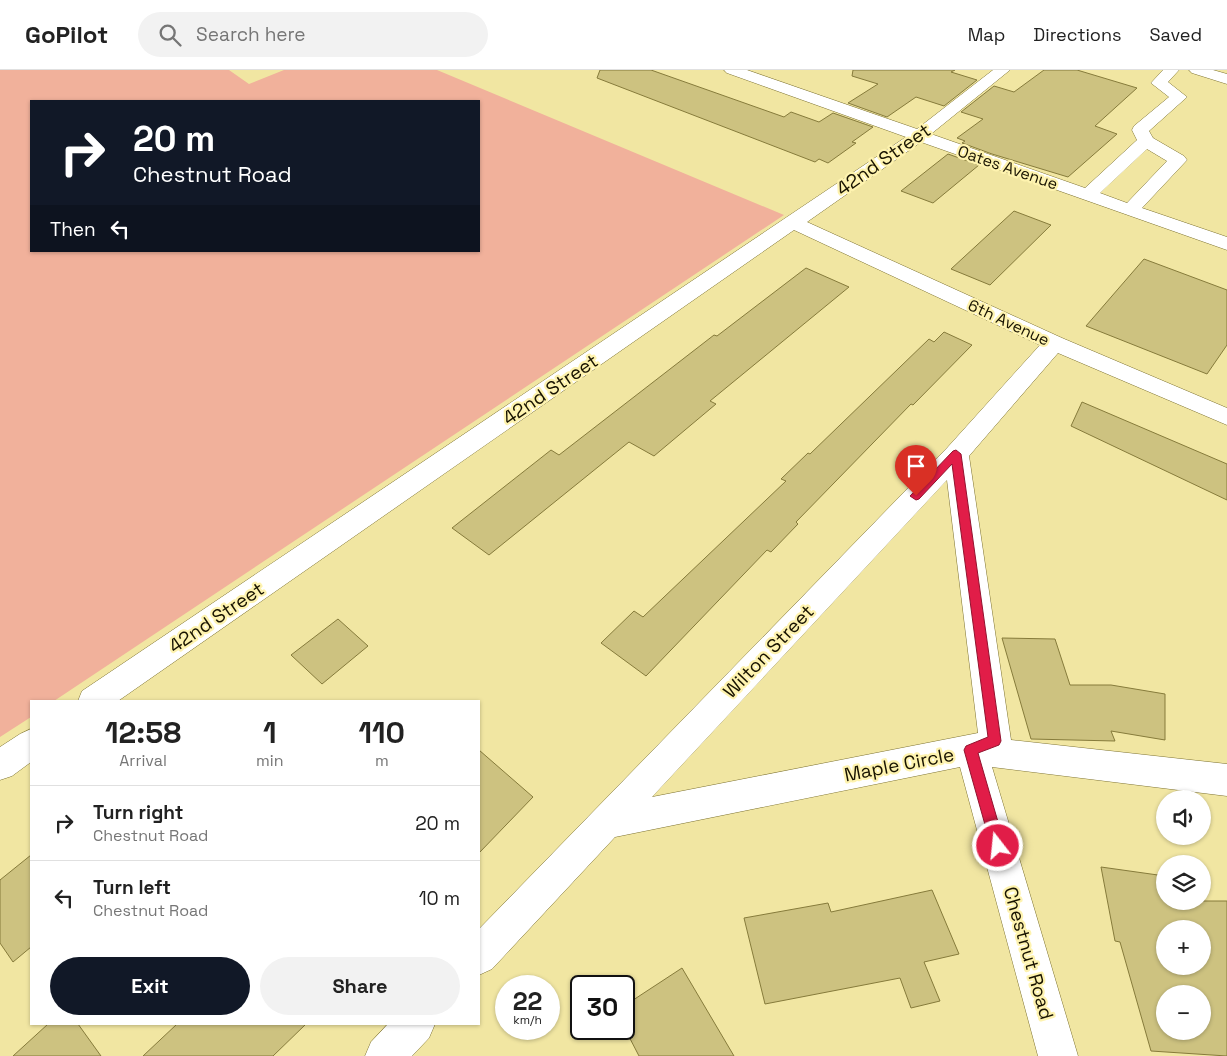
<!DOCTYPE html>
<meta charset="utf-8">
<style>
body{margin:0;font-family:"Space Grotesk",sans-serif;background:#f2f2f2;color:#222;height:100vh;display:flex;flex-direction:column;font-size:19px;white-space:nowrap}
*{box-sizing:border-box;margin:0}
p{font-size:16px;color:#767676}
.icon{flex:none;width:28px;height:28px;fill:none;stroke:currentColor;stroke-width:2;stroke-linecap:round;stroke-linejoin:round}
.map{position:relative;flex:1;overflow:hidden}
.side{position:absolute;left:30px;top:630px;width:450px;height:325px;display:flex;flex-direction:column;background:#fff;border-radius:0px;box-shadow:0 1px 4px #0004}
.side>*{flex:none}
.hud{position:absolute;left:30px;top:30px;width:450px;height:152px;border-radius:0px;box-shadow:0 1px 4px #0004;background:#111827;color:#fff;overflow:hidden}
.tools{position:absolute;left:1156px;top:720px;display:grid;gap:10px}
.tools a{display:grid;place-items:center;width:55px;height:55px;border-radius:50%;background:#fff;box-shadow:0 1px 4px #0004;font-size:25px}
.speed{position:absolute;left:495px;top:905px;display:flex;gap:10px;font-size:25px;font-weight:700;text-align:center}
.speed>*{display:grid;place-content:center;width:65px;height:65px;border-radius:50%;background:#fff;box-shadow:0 1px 4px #0004;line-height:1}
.speed small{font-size:12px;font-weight:400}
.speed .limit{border:2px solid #111;border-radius:8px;background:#fff;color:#111}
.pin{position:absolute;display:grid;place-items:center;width:42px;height:42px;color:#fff;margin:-51px -21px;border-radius:50% 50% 50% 0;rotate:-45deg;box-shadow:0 0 5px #0007}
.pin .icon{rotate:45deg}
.me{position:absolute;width:55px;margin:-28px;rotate:344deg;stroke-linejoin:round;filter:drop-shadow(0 0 4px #0008)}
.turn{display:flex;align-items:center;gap:18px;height:105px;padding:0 20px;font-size:22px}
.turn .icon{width:65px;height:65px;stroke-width:2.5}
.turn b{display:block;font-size:35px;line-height:42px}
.then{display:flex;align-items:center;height:48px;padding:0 20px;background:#0003;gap:10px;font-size:19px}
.eta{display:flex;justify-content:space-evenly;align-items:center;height:85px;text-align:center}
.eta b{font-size:30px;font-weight:800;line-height:35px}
.primary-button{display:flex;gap:10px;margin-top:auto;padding:10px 20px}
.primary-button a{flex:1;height:58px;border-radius:30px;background:#111827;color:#fff;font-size:20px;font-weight:800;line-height:58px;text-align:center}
.primary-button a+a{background:#f2f2f2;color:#222}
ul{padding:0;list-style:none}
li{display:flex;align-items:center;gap:15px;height:75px;padding:0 20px;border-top:1px solid #e0e0e0}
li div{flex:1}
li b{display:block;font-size:19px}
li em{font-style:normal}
header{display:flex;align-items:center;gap:30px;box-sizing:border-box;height:70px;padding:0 25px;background:#fff;border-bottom:1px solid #e0e0e0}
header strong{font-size:24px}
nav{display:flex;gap:28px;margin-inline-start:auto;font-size:18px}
.search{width:350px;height:45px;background:#f2f2f2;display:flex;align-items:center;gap:12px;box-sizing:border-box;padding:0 18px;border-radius:28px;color:#767676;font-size:19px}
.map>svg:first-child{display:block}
.green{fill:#f1b19b;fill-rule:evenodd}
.building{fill:#cdc280;stroke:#867b3b;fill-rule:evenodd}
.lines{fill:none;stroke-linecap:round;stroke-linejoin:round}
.minor-casing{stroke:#7d7231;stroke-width:1}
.minor{fill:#fff;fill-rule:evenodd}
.route{fill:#e11d48;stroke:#92132f}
.labels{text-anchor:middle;stroke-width:4.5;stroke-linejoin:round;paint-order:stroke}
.far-street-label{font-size:16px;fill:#181300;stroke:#fef3af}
.street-label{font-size:19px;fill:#181300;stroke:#fef3af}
</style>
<header>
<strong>GoPilot</strong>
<div class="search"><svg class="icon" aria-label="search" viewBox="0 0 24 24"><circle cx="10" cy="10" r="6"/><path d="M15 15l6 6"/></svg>Search here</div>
<nav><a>Map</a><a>Directions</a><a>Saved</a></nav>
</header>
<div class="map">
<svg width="1227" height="986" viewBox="0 0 1227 986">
<rect width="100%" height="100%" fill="#f1e6a2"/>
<path class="green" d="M 0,0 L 229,0 L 249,14 L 284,0 L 437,0 L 784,145 L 54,631 L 31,631 L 31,647 L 0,667 ZM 31,31 L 479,31 L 479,181 L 31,181 Z"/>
<g class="building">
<polygon points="600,0 651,0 784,47 791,42 819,52 833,43 873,57 852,72 856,73 828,93 819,89 815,92 597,8"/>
<polygon points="853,0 955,0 951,2 977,10 944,36 916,27 887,47 848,33 878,14 852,6"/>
<polygon points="1044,0 1077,0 1137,18 1095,56 1117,64 1068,107 992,84 962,73 965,71 957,68 983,49 961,42 994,16 1014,22"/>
<polygon points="948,84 979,95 933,133 901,121"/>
<polygon points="1014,141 1051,155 990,215 951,199"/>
<polygon points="1144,189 1227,220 1227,275 1207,304 1086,256"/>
<polygon points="806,198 849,217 710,331 716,334 654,386 629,372 489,485 452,458 551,380 559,385 714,265 717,266"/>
<polygon points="944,262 972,275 913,335 911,334 796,452 798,454 771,482 767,480 646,606 601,573 634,541 643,547 786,411 781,409 808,383 810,384 929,269 934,272"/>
<polygon points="1082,332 1227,394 1227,430 1071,356"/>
<polygon points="338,549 368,576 322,614 291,585"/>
<polygon points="1002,568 1055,569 1070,615 1111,615 1165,624 1165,670 1111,661 1115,671 1031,669"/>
<polygon points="479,680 533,727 479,783"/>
<polygon points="31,785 31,877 13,892 0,873 0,810"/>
<path d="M 1101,797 L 1165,806 L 1165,831 L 1227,831 L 1227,986 L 1151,981 L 1120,872 L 1115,871 ZM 1165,859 L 1202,859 L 1202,896 L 1165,896 ZM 1165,924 L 1202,924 L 1202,961 L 1165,961 Z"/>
<polygon points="932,820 959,884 924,892 940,931 911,938 900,908 765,934 744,848 828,833 831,842"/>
<polygon points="682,898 734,986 639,986 624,957 624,936"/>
<polygon points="48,954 78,954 101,986 13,986"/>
<polygon points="177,954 306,954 273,986 143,986"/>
</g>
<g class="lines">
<defs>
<g id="minor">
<path d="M 724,0 L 747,0 L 917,59 L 993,0 L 1010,0 L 931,64 L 1085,118 L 1137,70 L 1132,60 L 1134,56 L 1169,27 L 1151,13 L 1163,0 L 1179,0 L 1168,12 L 1187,27 L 1149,61 L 1153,68 L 1184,86 L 1187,90 L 1142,138 L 1227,167 L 1227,180 L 921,72 L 807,152 L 1062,268 L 1227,338 L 1227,355 L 1058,283 L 969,386 L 1011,670 L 1227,694 L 1227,726 L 992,697 L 1078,986 L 1038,986 L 960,697 L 615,767 L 492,899 L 479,905 L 479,859 L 947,378 L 1040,275 L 794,160 L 118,631 L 78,631 L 82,621 L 906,67 L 727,3 ZM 1147,79 L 1167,91 L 1127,133 L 1100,123 ZM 947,410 L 978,663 L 652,727 Z"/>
<polygon points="1189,0 1213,0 1227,4 1227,14 1192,3"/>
<polygon points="31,659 31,692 12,706 0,710 0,677 20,664"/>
<polygon points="388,954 435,954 429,968 412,986 365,986 371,972"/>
</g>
</defs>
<use href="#minor" class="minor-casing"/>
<use href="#minor" class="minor"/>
</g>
<polygon class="route" points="956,380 961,384 1001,671 999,675 978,683 1005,776 1003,781 998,783 993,781 991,776 964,680 966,676 988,667 952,394 919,429 916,430 910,426 953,381"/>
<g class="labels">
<g class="far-street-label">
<text transform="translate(1008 97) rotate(19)" y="6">Oates Avenue</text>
<text transform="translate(1009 252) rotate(25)" y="6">6th Avenue</text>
</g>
<g class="street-label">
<text transform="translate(883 89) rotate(-35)" y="7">42nd Street</text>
<text transform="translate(550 319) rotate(-34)" y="7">42nd Street</text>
<text transform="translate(216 547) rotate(-34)" y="7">42nd Street</text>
<text transform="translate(768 581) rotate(-46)" y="7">Wilton Street</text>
<text transform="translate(899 694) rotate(-11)" y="7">Maple Circle</text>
<text transform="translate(1029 883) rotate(74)" y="7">Chestnut Road</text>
</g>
</g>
</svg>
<div class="tools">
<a><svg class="icon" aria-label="sound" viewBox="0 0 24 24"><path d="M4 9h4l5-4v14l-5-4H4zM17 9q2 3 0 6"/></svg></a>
<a><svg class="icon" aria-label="layers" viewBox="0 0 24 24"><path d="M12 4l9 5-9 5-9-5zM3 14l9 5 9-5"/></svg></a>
<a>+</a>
<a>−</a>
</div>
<div class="speed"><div>22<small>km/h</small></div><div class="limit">30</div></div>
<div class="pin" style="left:916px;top:426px;background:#d93025"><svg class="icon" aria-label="arrive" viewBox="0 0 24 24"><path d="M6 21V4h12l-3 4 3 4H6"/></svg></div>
<svg class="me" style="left:998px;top:776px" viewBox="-20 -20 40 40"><circle r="17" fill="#e11d48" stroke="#fff" stroke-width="3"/><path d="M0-11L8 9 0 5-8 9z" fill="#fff"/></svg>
<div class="hud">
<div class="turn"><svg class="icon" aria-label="right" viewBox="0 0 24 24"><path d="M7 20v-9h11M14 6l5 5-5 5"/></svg><div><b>20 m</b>Chestnut Road</div></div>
<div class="then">Then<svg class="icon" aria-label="left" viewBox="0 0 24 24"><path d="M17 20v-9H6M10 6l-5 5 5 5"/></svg></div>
</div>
<section class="side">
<div class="eta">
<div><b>12:58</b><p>Arrival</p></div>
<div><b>1</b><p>min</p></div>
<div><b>110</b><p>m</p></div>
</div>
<ul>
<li><svg class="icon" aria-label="right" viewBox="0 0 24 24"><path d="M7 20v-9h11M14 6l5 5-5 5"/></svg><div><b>Turn right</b><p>Chestnut Road</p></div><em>20 m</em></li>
<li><svg class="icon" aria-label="left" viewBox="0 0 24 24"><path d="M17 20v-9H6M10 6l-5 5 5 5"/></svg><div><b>Turn left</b><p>Chestnut Road</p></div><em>10 m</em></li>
</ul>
<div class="primary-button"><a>Exit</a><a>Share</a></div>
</section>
</div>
